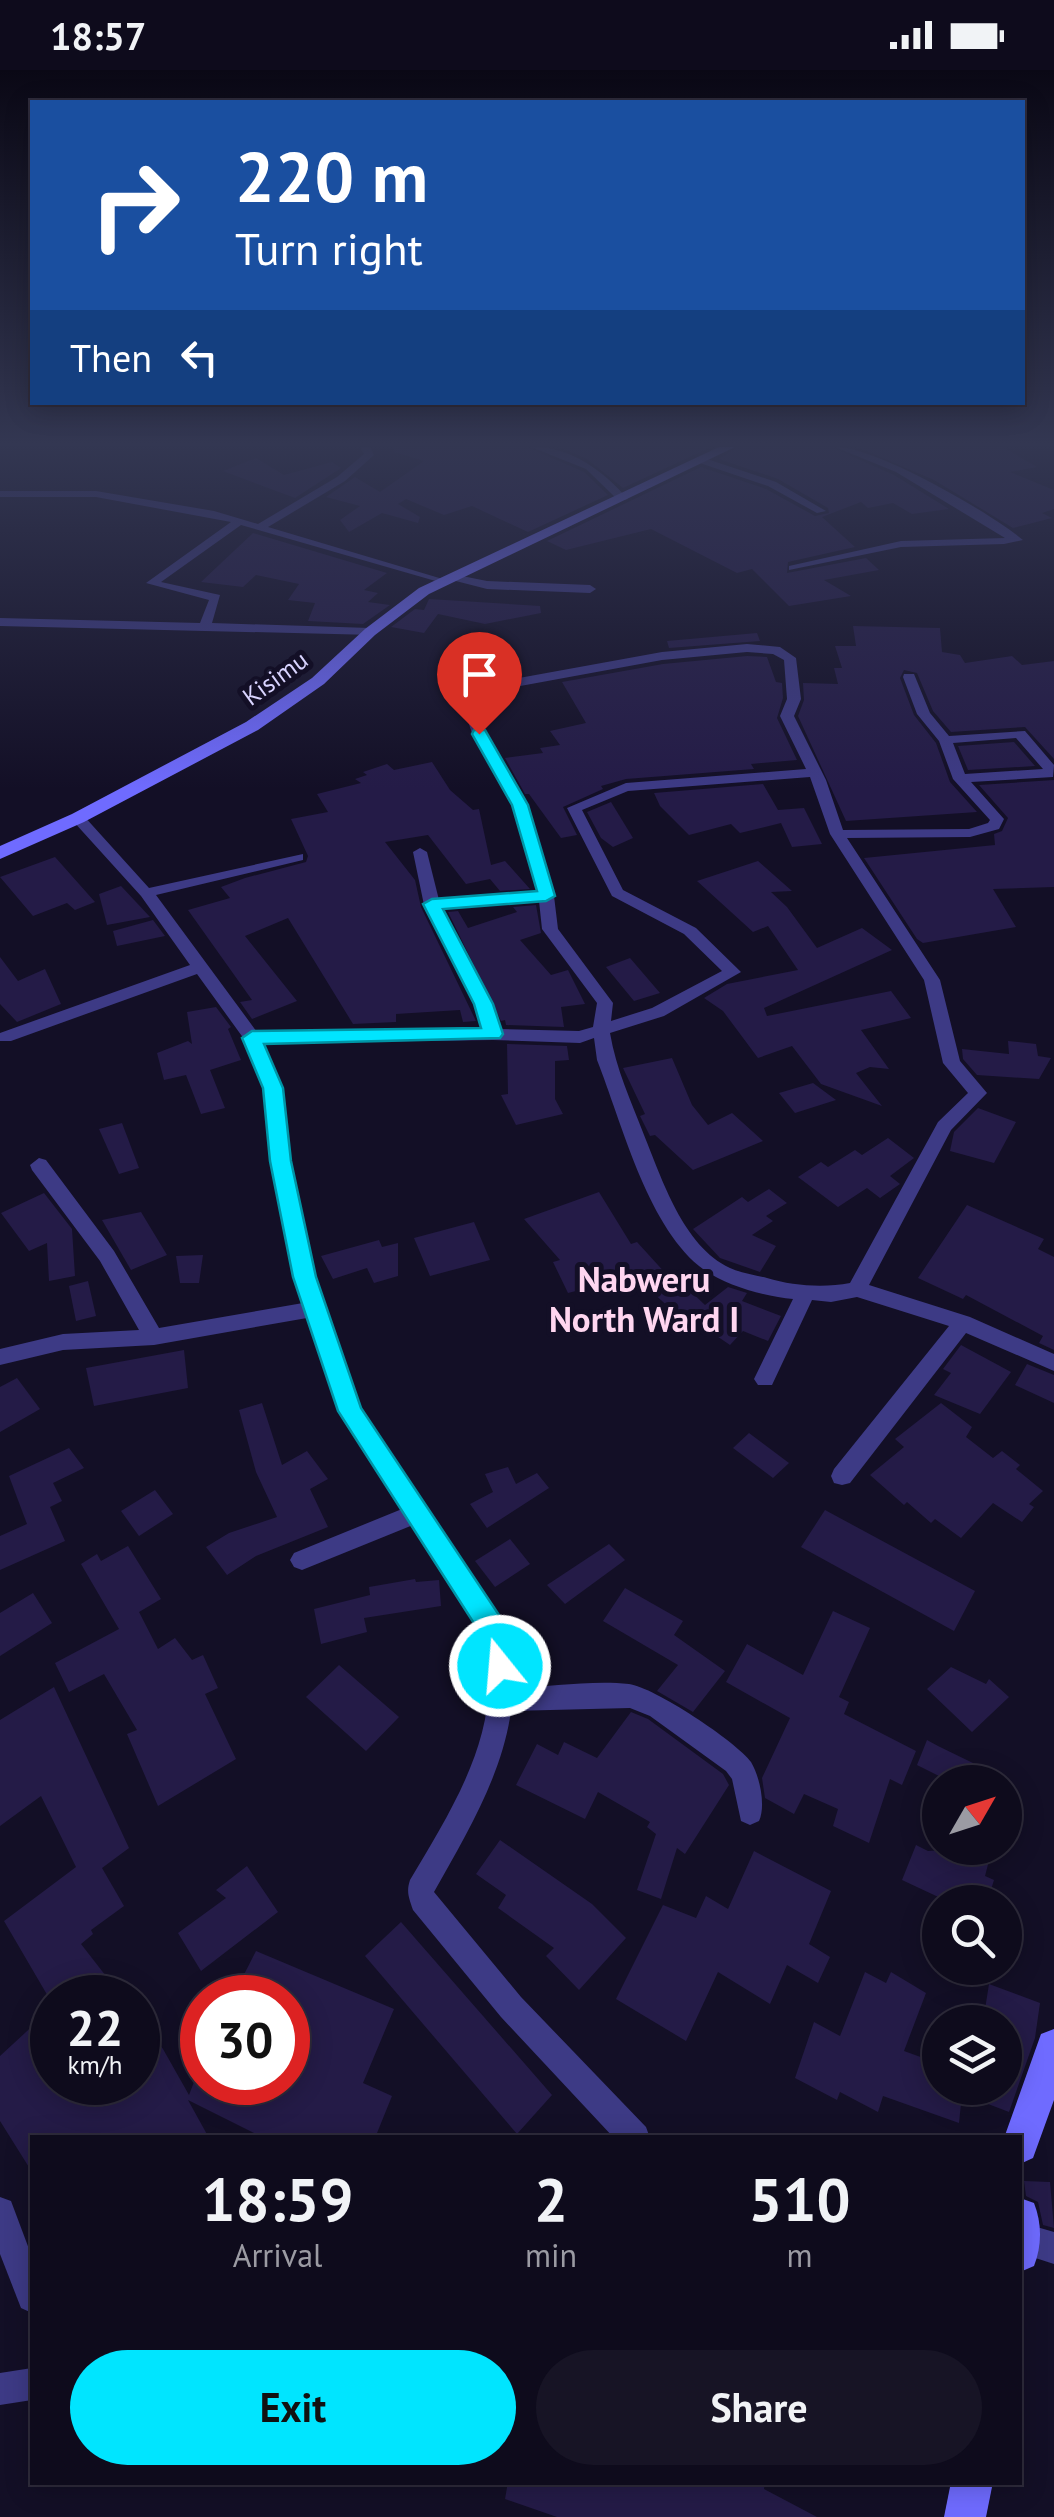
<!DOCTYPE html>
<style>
body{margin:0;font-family:"PT Sans",sans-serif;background:#171425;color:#f1f3f6;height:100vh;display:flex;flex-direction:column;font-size:38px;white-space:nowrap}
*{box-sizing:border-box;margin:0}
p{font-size:32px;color:#9b9ba3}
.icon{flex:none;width:55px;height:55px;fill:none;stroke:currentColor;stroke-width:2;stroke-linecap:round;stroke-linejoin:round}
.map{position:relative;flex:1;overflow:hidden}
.details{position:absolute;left:30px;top:2065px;width:992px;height:350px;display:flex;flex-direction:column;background:#0e0b1c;border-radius:0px;box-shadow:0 5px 25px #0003,0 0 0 2px #2e2b3b}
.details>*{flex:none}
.hud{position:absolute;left:30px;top:30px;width:995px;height:305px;border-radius:0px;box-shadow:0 5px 25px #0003,0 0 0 2px #2e2b3b;background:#1a4fa0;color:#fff;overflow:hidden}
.needle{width:65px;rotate:51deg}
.tools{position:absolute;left:922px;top:1695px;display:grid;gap:20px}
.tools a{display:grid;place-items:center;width:100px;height:100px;border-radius:50%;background:#0e0b1c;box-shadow:0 5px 25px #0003,0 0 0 2px #2e2b3b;font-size:50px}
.speed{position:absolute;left:30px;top:1905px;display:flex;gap:20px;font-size:50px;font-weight:700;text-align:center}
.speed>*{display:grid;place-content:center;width:130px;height:130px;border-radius:50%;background:#0e0b1c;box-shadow:0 5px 25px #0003,0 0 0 2px #2e2b3b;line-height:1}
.speed small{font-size:25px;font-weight:400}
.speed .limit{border:15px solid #d22;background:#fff;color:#111}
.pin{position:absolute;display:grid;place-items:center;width:85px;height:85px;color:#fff;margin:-102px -42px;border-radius:50% 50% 50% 0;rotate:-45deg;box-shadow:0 0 10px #0007}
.pin .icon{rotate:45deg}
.me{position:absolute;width:110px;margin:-55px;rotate:343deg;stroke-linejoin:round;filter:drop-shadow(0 0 8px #0008)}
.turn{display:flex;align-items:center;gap:35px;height:210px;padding:0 40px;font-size:45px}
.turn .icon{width:130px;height:130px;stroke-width:2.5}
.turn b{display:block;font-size:70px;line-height:85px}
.then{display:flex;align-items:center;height:95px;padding:0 40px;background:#0003;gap:20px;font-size:38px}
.eta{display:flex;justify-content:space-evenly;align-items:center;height:170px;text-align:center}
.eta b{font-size:60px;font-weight:700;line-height:70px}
.primary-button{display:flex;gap:20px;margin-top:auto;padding:20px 40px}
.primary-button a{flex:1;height:115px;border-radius:60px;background:#00e5ff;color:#111;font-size:40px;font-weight:700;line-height:115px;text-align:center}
.primary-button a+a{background:#171425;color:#f1f3f6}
.status{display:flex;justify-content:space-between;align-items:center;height:70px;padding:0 50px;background:#0e0b1c;direction:ltr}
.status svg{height:28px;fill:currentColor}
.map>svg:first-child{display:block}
.building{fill:#241b47}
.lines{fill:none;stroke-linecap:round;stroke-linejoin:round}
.street{fill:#3d3a85;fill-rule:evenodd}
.secondary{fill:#6f6bff;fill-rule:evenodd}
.route{fill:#00e5ff;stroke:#0095a6;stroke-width:2.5}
.labels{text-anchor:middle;stroke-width:10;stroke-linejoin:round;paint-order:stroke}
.far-street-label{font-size:25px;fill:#d9d4ff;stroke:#130f26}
.quarter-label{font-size:35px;font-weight:bold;fill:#ffd6f0;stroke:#130f26}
</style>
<div class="status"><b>18:57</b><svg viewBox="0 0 49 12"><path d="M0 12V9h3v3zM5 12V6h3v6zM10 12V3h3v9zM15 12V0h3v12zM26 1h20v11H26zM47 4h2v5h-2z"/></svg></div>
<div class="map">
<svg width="1054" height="2447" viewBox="0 0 1054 2447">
<rect width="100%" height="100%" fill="#130f26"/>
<g class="building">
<polygon points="394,377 527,377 584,402 608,425 528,462 472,436 444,445 406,429 398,434 420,447 418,453 382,443 349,462 340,450 360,436 326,427 355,407 380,422 424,391 394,382"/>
<polygon points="559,377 711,377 623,418 587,389"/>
<polygon points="738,377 831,377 894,405 949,439 912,444 893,433 868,438 861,432 822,447 855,477 788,492 787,503 866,488 879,500 824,510 851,526 789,536 752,499 737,503 651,459 566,480 547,471 701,397 766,419 815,446 829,443 828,438 778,409 719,389"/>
<polygon points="857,377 1003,377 1037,397 1010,402 1054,420 1054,439 1042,443 1052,448 1013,458 934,410"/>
<polygon points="256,388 284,405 332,392 341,398 295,428 223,401"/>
<polygon points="253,463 387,503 364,520 378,523 368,532 390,535 363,554 308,551 315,533 288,530 299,514 256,505 243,517 201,512"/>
<polygon points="429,529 540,536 541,543 485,554 438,544 424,563 391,557 415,539 424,540"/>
<polygon points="853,556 940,558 942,582 960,585 965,593 1012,586 1022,595 1054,591 1054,689 1025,657 951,662 933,641 917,603 904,600 900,608 914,645 936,673 950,712 977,742 846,751 798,646 804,630 803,613 838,614 834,598 842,598 835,576 856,576"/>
<polygon points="757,563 760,571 669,578 667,571"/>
<polygon points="747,586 767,587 776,612 782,613 783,628 777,648 797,690 751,694 754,699 626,709 601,716 603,719 563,737 577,765 561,768 529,724 525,724 505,688 543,683 540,678 560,675 550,661 586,653 562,612 663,594"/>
<polygon points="1014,672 1035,696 968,700 958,676"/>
<polygon points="432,692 450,720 473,740 479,739 491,795 505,791 530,819 500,821 490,809 466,814 428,765 385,772 415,810 421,837 476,951 463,952 460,940 396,944 396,952 353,954 288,848 245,866 297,931 252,949 240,932 252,930 188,840 230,828 221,817 245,808 306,792 308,786 291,749 328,742 317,724 361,713 355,709 367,705 363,702 387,694 394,700"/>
<polygon points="1054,710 1054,817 993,819 1016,857 923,873 917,869 864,788 995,775 994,764 1002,761 1008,748 979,715"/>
<polygon points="763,714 778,740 804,738 822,774 792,777 781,753 740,763 731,754 689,765 660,736 654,723"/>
<polygon points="611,732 633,768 613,777 601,768 587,742"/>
<polygon points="55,787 95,832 75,840 67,833 33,846 0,807"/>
<polygon points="758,791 792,821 771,822 787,837 817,878 862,858 892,880 764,938 767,946 891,921 911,948 861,960 889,999 870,997 856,1003 882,1036 821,1014 792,976 758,988 723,941 704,928 727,914 798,900 768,856 753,862 697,811"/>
<polygon points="121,816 136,832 150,847 107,855 99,824"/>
<polygon points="536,835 541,863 520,870 551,905 568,900 585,934 561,937 564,957 506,955 505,950 501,951 448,842 458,841 468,858 517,842 513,837"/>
<polygon points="153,850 165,866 117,876 113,861"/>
<polygon points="0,887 18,911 45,899 61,934 17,952 0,934"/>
<polygon points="630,888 660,923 634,931 606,897"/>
<polygon points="216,937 231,957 228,959 241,990 210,1000 225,1038 201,1044 186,1005 164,1010 157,983 188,971 192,974 187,942"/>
<polygon points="1008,971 1036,974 1038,986 1051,988 1039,1009 977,1005 963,989 962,979 1009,984"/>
<polygon points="507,974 567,976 569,990 555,991 555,1029 563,1044 516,1055 501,1025 508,1024"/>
<polygon points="672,988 692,1035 708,1055 732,1043 763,1071 693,1100 655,1065 650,1066 640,1046 645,1044 623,998"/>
<polygon points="813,1013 836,1030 795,1043 779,1023"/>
<polygon points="978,1038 1016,1052 994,1093 950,1081 954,1062"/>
<polygon points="122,1053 139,1098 119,1104 99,1059"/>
<polygon points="888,1068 914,1088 890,1106 900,1114 880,1128 867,1118 838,1137 798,1107 821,1092 828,1097 855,1080 862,1085"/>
<polygon points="769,1119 787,1133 766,1146 773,1151 752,1165 776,1176 760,1202 720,1188 693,1159 742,1127 748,1132"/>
<polygon points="599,1122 631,1174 637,1172 678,1217 683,1214 705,1235 728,1217 747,1223 742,1231 781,1246 768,1271 743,1261 730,1275 677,1239 673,1241 639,1210 612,1221 607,1213 568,1223 553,1192 560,1190 524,1149"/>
<polygon points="44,1123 72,1159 75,1206 49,1211 47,1173 29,1181 1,1143"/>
<polygon points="967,1135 1044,1169 1038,1179 1054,1187 1054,1280 1039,1273 1043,1266 966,1225 963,1229 918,1208"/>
<polygon points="141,1142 167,1185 131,1200 102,1150"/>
<polygon points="474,1152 490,1190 430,1206 414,1168"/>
<polygon points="379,1170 382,1177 398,1173 398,1206 374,1213 367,1198 333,1209 321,1186"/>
<polygon points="203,1185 199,1213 180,1213 176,1186"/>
<polygon points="88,1211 96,1246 76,1251 69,1216"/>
<polygon points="961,1275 1011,1302 980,1344 934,1325 951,1303 943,1299"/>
<polygon points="184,1280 188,1318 94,1336 86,1298"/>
<polygon points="1027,1294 1054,1305 1054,1333 1015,1315"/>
<polygon points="17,1308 40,1339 0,1362 0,1317"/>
<polygon points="262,1333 282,1395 307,1381 328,1409 310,1419 328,1457 256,1486 227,1505 206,1477 229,1463 277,1447 256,1402 239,1340"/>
<polygon points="941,1333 972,1357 966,1367 993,1388 1002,1381 1020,1395 1016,1399 1043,1421 1029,1434 1034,1437 1022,1452 993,1433 961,1468 935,1449 931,1453 907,1432 904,1435 870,1405 904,1377 895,1369"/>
<polygon points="749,1363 789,1393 773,1408 733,1378"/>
<polygon points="69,1378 84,1398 53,1413 62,1431 50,1437 65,1471 0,1500 0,1466 27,1454 9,1406"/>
<polygon points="508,1397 516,1414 537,1403 549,1418 487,1458 470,1434 493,1422 485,1404"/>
<polygon points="155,1420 173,1444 139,1466 121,1441"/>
<polygon points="825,1440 975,1521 954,1561 801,1477"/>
<polygon points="510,1469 530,1494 495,1517 475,1491"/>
<polygon points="609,1474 625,1490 565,1534 547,1515"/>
<polygon points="128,1476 161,1529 139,1542 158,1579 175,1568 192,1590 203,1585 218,1618 205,1624 236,1689 158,1736 127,1664 137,1660 104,1604 69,1622 55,1593 119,1559 81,1494 97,1484 101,1491"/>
<polygon points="415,1509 416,1512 439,1510 441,1536 364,1548 367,1562 321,1574 314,1539 370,1525 369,1517"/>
<polygon points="625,1518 683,1551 674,1565 725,1601 693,1642 657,1621 678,1595 603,1551"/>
<polygon points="33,1523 52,1553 0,1586 0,1543"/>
<polygon points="833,1541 870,1558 839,1627 849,1632 844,1644 916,1681 902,1715 890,1709 869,1773 833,1756 838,1739 804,1724 794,1744 765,1728 762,1708 790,1648 726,1612 747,1574 803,1605"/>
<polygon points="339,1595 399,1647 366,1681 306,1627"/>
<polygon points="951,1597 986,1614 989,1609 1009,1627 972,1662 927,1619"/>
<polygon points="54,1617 129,1778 102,1798 124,1836 91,1860 93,1864 81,1874 123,1928 49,1928 4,1851 76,1797 41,1726 0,1756 0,1650"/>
<polygon points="631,1642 648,1649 723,1704 729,1715 685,1784 677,1778 661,1829 637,1820 656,1764 647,1757 650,1752 598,1722 585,1749 516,1715 537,1674 558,1685 564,1672 597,1688"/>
<polygon points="927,1670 938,1676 1012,1712 951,1712 917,1695"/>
<polygon points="500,1770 592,1834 626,1868 579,1920 546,1886 554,1878 498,1838 506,1825 476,1804"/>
<polygon points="916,1775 928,1781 980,1778 991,1783 985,1806 994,1810 987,1832 949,1832 902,1810"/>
<polygon points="754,1781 831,1821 809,1874 830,1887 818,1913 787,1895 770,1934 718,1902 686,1971 616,1929 663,1835 696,1848 706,1826 728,1839"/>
<polygon points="247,1796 278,1842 201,1901 178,1863 226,1828 216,1820"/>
<polygon points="401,1852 552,2025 517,2064 365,1886"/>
<polygon points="256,1881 394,1939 363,2013 392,2026 375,2068 264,2068 188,2030 209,2068 32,2068 32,2102 0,2051 0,1986 52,1938 52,2012 138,2012 138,1946 163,1979 189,2025 194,2012 288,2012 288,1928 232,1928"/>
<polygon points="865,1902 886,1913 891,1902 926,1923 904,1981 940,1994 940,2018 1005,2018 1005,1952 983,1952 989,1914 1040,1933 1035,1968 1009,2042 962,2024 959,2053 883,2026 878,2042 840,2022 837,2030 795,2008 814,1952 840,1966"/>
<polygon points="1024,2111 1050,2112 1054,2158 1043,2155 1038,2132 1026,2126"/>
<polygon points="508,2412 765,2412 764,2419 817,2447 557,2447 505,2429"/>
</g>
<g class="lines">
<g class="street">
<polygon points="360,377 370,377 374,385 345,411 268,457 446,510 446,514 241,455 161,512 220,525 212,553 370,558 376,562 374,565 0,556 0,548 200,553 209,530 146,513 231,452 96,427 0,427 0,421 96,421 214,441 258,454 337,407 364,384"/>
<path d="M 531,377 C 571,376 603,401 628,429 L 619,431 L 586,399 Z"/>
<path d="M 835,377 C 875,376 991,443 1023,470 L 1004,474 L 901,477 L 789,500 L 789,496 L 901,471 L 1005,468 L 896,402 Z"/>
<polygon points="704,388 776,412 826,441 817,443 768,416 700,393"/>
<polygon points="452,504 487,511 590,515 596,519 590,523 487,519 448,509 446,507"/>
<path d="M 747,574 L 780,577 L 796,588 L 801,629 L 794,646 L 826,710 L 843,760 L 969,759 L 988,753 L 990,750 L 953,709 L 939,671 L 917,644 L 903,607 L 904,604 L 914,604 L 930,643 L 949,666 L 1025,661 L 1054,695 L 1053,707 L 971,712 L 1004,749 L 999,759 L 970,767 L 847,768 L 940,910 L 960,991 L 987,1023 L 951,1060 L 869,1215 L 970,1247 L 1054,1284 L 1054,1301 L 966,1263 L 850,1413 L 842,1415 L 834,1413 L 831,1406 L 834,1399 L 949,1256 L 857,1227 L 831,1232 L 812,1230 L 772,1315 L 758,1315 L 754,1309 L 793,1229 C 763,1226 722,1215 699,1196 C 646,1152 622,1053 597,990 L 594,968 L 580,973 L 493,970 L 263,973 L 282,1018 L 290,1091 L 324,1239 L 360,1338 L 490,1532 L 511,1588 L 513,1618 C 550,1617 592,1610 629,1614 C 654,1617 737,1672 751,1692 C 760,1707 766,1736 759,1751 L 750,1755 L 741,1751 L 732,1709 L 726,1701 L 650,1646 L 630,1638 L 511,1641 C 502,1706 466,1765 434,1822 L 521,1927 L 646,2057 L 650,2068 L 614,2068 L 501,1947 L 413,1840 C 409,1828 406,1822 410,1810 C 455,1734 515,1643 476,1552 C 461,1517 435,1486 413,1455 L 302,1500 L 294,1497 L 290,1490 L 294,1483 L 402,1439 L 339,1341 L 307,1248 L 154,1275 L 63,1280 L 0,1295 L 0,1279 L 63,1264 L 139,1260 L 100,1191 L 32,1100 L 30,1095 L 39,1088 L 46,1090 L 114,1181 L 159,1258 L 303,1233 L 272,1091 L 264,1018 L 244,969 L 197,904 L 11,971 L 0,971 L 0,963 L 190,895 L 141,826 L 73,751 L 73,745 L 83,745 L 149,818 L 303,784 L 303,790 L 156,825 L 257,962 L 483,959 L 475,934 L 424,835 L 413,782 L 420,778 L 427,782 L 439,830 L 537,822 L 513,735 L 472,663 L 458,622 L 464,618 L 662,582 ZM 747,582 L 773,584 L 784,590 L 787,629 L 780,646 L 806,699 L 626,713 L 567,738 L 612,826 L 684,864 L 722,901 L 652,938 L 611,951 L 613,933 L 558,859 L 554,826 L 527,735 L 486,663 L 471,625 L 662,590 ZM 1016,668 L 1043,699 L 965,704 L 953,673 ZM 810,707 L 830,764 L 924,910 L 943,993 L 968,1023 L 938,1052 L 850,1213 C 824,1218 793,1216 767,1208 C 755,1205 741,1203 730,1198 C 683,1176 662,1109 644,1065 C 631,1031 616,999 610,963 L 664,946 L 741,902 L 696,858 L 623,820 L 582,740 L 628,721 ZM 539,831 L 542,859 L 597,933 L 593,957 L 579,961 L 500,959 L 491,934 L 442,839 Z"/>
<polygon points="0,2127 11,2131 32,2187 32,2243 21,2238 0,2184"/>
<polygon points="1023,2153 1054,2162 1054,2194 1020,2183 1020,2155"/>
<polygon points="32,2298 32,2330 0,2335 0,2303"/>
</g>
<g class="secondary">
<polygon points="719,377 735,377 429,524 375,565 324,614 258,660 84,752 0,789 0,776 72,744 246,652 312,608 365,559 419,518"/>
<polygon points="1054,1959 1054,2030 1033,2088 1020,2094 1020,2068 1004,2068 1041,1964"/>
<path d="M 1020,2128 L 1034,2133 C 1042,2153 1042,2176 1034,2196 L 1020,2202 Z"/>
<polygon points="951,2412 993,2412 986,2447 944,2447"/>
</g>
</g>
<linearGradient id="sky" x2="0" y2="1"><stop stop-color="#0a0815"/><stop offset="0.52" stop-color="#333752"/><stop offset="1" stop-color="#333752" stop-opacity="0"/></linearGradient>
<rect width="1054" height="719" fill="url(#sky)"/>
<polygon class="route" points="474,660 485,660 528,735 555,826 546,831 443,839 493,934 503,964 500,968 264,974 283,1018 291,1091 316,1207 361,1338 499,1545 514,1596 510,1605 500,1609 491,1605 477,1558 338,1341 293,1207 270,1091 263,1018 242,968 252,961 481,958 474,934 423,834 432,829 537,821 512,735 472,664"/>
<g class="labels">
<g class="far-street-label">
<text transform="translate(275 608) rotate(-36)" y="9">Kisimu</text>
</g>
<g class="quarter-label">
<text x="644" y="1222">Nabweru<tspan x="644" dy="40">North Ward I</tspan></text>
</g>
</g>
</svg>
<div class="tools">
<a><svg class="needle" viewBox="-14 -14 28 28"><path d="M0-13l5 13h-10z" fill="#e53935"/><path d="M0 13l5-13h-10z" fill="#9b9ba3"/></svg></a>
<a><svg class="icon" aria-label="search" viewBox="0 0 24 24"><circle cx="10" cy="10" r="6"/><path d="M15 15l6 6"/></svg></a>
<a><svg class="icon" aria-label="layers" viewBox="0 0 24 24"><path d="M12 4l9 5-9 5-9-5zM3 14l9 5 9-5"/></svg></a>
</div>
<div class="speed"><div>22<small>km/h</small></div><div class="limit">30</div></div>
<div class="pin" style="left:479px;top:664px;background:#d93025"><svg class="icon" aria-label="arrive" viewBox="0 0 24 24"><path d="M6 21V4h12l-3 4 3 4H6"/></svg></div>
<svg class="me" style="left:500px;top:1596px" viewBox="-20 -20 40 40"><circle r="17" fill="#00e5ff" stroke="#fff" stroke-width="3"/><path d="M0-11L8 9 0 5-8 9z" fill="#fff"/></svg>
<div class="hud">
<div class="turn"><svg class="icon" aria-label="right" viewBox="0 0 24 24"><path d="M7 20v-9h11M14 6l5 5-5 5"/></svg><div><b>220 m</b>Turn right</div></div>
<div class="then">Then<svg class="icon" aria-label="left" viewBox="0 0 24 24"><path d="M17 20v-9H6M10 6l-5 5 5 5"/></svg></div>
</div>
<section class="details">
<div class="eta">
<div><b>18:59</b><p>Arrival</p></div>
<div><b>2</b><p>min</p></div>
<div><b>510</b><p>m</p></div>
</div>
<div class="primary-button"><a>Exit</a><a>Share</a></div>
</section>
</div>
